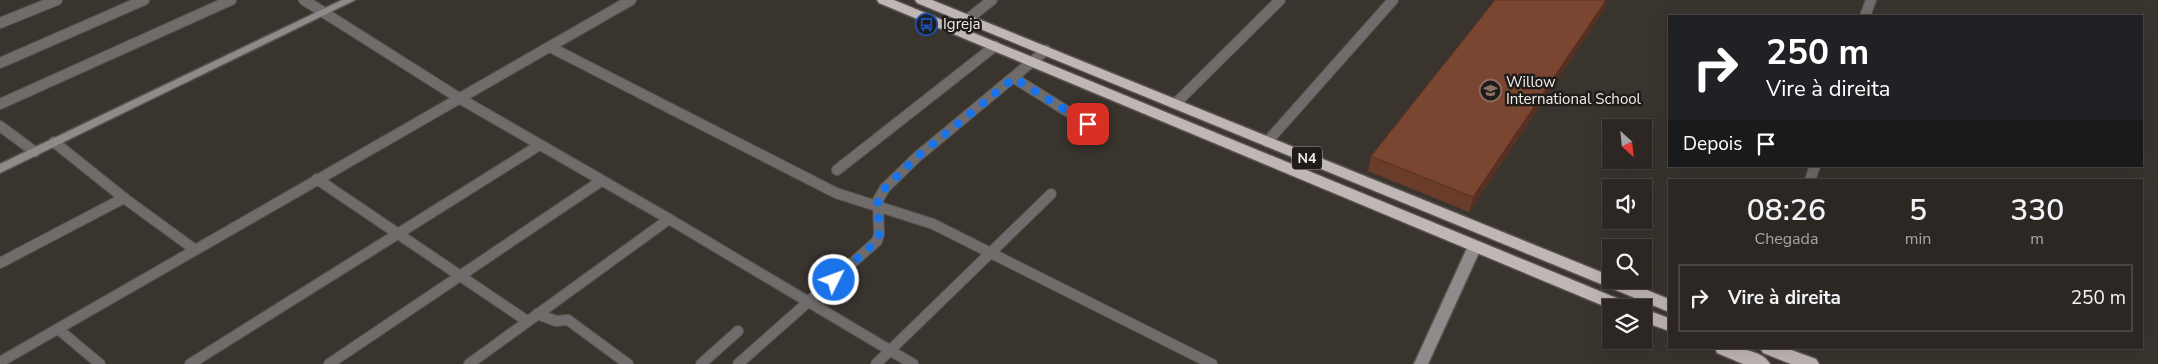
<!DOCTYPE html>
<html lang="pt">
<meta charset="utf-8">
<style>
body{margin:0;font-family:"Nunito Sans",sans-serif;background:#383330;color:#f1f3f6;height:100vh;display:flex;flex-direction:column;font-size:19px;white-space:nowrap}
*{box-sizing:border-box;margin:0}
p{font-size:16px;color:#a6a5a6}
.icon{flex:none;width:28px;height:28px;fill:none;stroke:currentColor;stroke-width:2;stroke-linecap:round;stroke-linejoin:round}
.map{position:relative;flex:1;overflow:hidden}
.drawer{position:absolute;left:1668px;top:179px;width:475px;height:170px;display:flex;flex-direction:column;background:#2c2723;border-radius:0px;box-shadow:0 5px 20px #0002,0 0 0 1px #484441}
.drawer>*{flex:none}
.guide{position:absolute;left:1668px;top:15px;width:475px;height:152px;border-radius:0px;box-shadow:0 5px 20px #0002,0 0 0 1px #484441;background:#202124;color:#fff;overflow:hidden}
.needle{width:32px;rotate:153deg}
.buttons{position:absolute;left:1602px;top:119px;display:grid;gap:10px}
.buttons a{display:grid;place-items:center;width:50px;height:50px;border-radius:0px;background:#2c2723;box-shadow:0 5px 20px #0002,0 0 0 1px #484441;font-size:25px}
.pin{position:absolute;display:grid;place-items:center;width:42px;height:42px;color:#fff;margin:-21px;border-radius:10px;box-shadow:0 2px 8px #0006}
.me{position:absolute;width:55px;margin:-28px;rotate:48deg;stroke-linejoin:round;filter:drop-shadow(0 0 4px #0008)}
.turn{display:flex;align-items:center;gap:18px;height:105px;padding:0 15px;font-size:22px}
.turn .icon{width:65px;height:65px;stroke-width:2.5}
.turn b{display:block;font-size:35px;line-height:42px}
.then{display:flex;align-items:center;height:48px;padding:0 15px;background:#0003;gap:10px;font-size:19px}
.eta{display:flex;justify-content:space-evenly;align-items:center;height:85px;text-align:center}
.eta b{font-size:30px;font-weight:600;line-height:35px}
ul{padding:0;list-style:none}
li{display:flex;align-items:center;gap:15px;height:68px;margin:0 10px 8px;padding:0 5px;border:2px solid #484441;border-radius:0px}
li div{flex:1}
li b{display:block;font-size:19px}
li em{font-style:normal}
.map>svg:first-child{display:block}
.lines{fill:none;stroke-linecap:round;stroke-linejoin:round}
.street-casing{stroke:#57524d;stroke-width:12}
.secondary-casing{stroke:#57524d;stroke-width:3}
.highway-casing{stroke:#57524d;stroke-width:3}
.street{stroke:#706c6c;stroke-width:10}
.secondary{fill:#918a8a;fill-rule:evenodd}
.highway{fill:#c1b6b6;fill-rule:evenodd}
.wall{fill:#6a3c2a}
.shaded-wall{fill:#563122}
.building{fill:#7b4631;stroke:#563122}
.route{stroke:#1a73e8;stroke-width:9;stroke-dasharray:0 16.2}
.labels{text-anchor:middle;stroke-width:5;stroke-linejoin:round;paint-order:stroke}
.shield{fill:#1f1c1a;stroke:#b2aeac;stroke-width:1}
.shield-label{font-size:14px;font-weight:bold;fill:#f1edea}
.poi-label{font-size:15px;fill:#f1edea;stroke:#1f1c1a;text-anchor:start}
</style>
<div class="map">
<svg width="2158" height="364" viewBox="0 0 2158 364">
<rect width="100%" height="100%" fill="#3a342f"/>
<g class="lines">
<defs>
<g id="street">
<polyline points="304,0 459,98 669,219 913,364"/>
<polyline points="1865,16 1871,0"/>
<polyline points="0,23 57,0"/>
<polyline points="955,29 992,0"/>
<polyline points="550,47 836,193 933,224 1212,364"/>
<polyline points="0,63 144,0"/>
<polyline points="1014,78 1102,133"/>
<polyline points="0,104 231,0"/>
<polyline points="1175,104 1280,0"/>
<polyline points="0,126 35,152"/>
<polyline points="54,142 124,198 194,249"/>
<polyline points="1267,142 1393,0"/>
<polyline points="837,170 995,46"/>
<polyline points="317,179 527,321"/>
<polyline points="1810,180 1815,166"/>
<polyline points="0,263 124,198"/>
<polyline points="537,314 556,321 568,320 628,364"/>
<polyline points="58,329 100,364"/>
<polyline points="0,362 631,0"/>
<polyline points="190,364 538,146"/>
<polyline points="329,364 601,181"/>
<polyline points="469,364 669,219"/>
<polyline points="701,364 738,331"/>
<polyline points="738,364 877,241 879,234 878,200 885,188 917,157 1046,50"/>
<polyline points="876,364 1051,194"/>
</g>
<g id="secondary">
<polygon points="342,0 355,0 0,173 0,164"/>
<polygon points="1475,241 1480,243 1482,246 1428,364 1414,364 1468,246 1470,243"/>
</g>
<g id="highway">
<polygon points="877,0 894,0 1631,304 1633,308 1611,308 1611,309 879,3"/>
<polygon points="915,0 932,0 1611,276 1611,280 1622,280 1669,299 1669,312 917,3"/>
<polygon points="1644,309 1669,318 1669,331 1644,322"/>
<path d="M 1715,348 C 1730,348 1762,348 1770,364 L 1743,364 L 1717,353 Z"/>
<polygon points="1760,348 1786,348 1816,359 1819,364 1791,364 1763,353"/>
</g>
</defs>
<use href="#street" class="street-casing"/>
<use href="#secondary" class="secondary-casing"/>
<use href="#highway" class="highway-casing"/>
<use href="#street" class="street"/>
<use href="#secondary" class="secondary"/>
<use href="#highway" class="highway"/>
</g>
<polygon class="wall" points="1495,0 1607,0 1603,11 1469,212 1368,171 1371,156"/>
<polygon class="shaded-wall" points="1606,0 1607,0 1603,11 1469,212 1473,197"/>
<polygon class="building" points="1495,0 1606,0 1473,197 1371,156"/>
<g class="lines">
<polyline class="route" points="834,280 877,241 879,234 878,200 885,188 917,157 1014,78 1088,124"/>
</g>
<defs>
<symbol id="bus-ring" viewBox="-11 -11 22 22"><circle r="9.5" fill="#1f1c1a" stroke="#1a4fb4" stroke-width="1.5"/><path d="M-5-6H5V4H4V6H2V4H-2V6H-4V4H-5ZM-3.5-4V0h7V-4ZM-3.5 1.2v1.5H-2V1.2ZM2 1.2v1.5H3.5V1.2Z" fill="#1a4fb4"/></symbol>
<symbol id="school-ring" viewBox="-11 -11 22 22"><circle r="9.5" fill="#1f1c1a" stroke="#8d6e63" stroke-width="1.5"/><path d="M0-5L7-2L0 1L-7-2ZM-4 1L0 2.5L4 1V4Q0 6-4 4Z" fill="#8d6e63"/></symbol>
</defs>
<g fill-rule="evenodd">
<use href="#bus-ring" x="914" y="12" width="25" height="25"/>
<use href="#school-ring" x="1478" y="78" width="25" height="25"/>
</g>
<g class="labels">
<rect class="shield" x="1292" y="146.5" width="30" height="23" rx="4"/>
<g class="shield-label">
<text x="1307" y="163">N4</text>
</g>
<g class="poi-label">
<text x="943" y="29">Igreja</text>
<text x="1506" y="87">Willow<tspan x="1506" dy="17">International School</tspan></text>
</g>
</g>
</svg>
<div class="buttons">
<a><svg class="needle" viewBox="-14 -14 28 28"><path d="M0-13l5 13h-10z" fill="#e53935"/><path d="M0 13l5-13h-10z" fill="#a6a5a6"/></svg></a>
<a><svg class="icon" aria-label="sound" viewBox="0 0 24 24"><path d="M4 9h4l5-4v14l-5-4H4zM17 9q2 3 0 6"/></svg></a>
<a><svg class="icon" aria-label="search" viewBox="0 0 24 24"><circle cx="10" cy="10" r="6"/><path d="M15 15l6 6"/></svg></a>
<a><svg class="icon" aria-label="layers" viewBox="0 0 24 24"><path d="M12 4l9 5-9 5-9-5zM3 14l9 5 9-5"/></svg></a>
</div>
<div class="pin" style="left:1088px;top:124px;background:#d93025"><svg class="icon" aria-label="arrive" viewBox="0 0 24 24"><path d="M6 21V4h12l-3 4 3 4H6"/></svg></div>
<svg class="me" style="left:834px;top:280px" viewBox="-20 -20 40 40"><circle r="17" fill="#1a73e8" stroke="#fff" stroke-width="3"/><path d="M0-11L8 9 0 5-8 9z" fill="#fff"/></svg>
<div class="guide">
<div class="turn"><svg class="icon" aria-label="right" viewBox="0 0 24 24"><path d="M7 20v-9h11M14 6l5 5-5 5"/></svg><div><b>250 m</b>Vire à direita</div></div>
<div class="then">Depois<svg class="icon" aria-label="arrive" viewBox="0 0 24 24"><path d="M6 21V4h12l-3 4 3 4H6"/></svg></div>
</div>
<section class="drawer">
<div class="eta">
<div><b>08:26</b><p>Chegada</p></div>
<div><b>5</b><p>min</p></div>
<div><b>330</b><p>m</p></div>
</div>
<ul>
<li><svg class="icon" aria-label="right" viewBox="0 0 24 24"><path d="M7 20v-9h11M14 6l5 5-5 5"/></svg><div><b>Vire à direita</b></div><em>250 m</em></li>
</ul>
</section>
</div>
